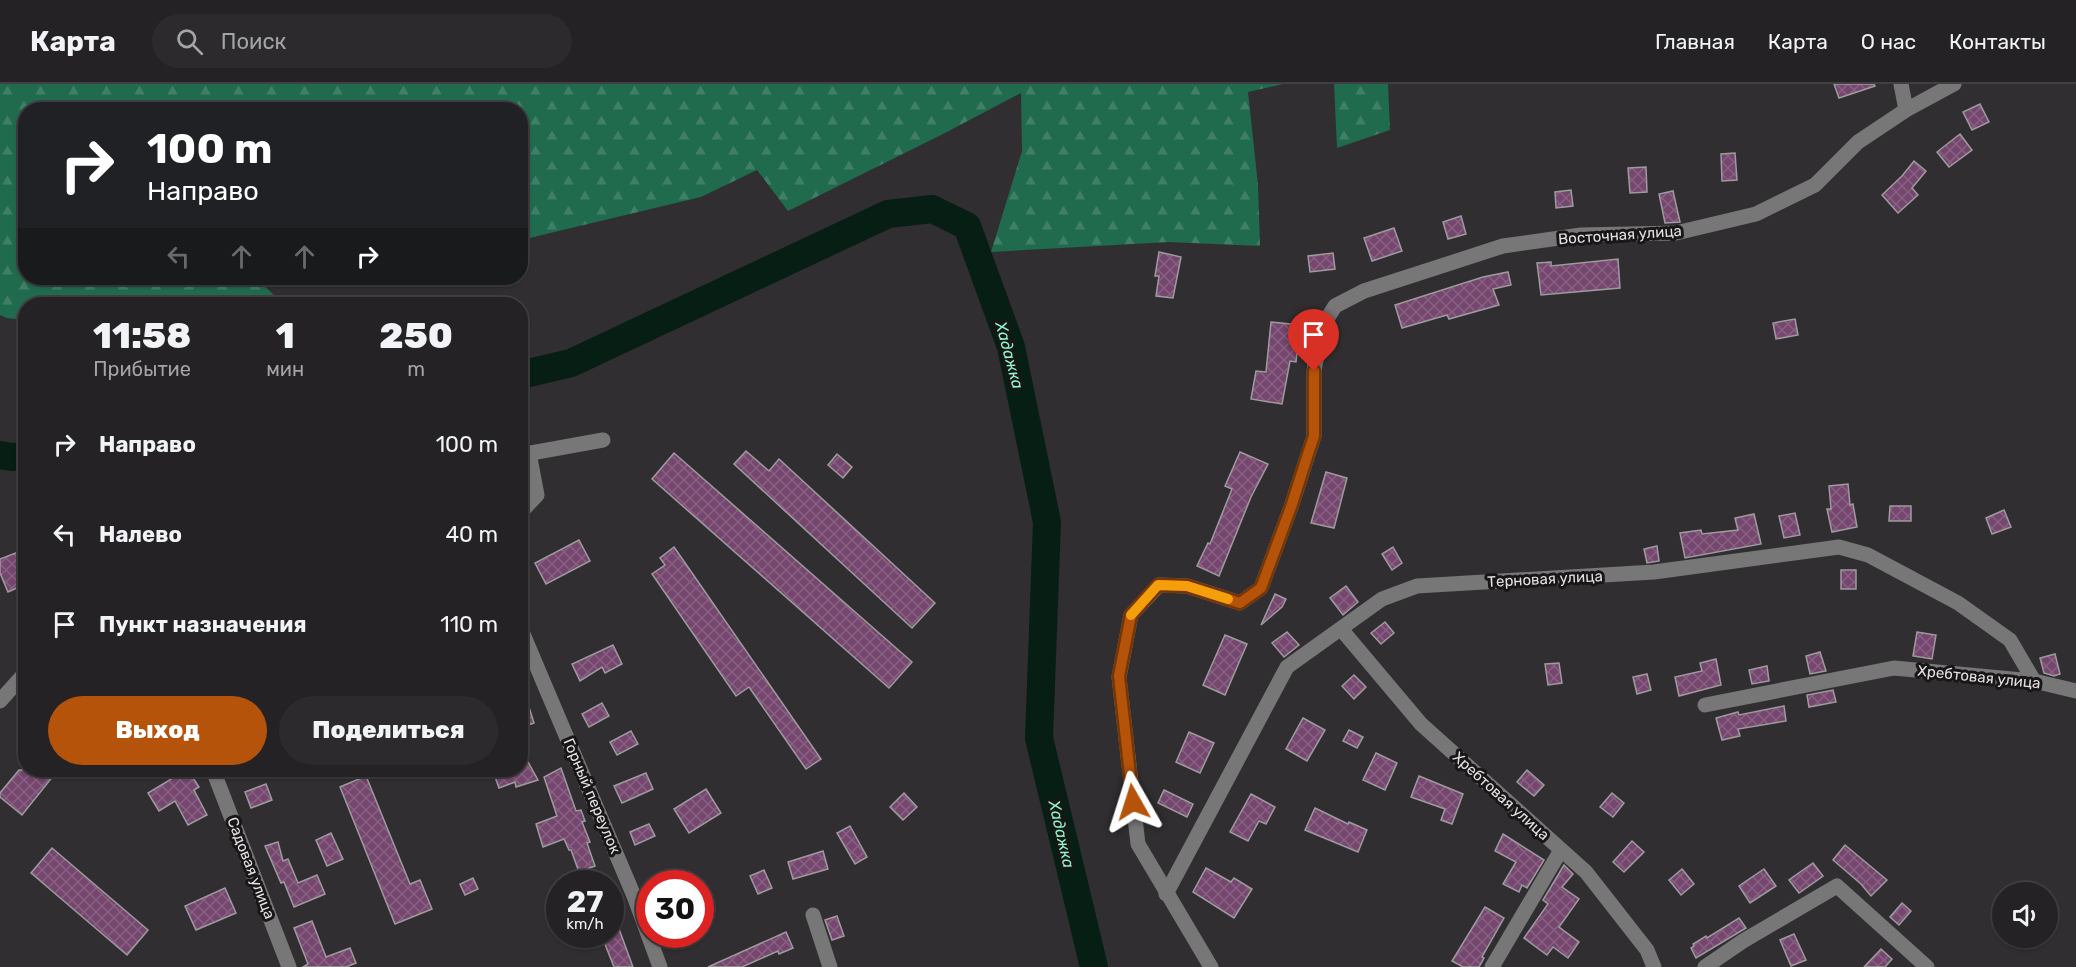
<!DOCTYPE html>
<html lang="ru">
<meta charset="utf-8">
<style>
body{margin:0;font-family:Rubik,sans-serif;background:#2c2a2c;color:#f1f3f6;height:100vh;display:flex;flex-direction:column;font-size:22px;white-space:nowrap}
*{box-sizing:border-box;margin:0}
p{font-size:20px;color:#a3a4a6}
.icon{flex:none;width:33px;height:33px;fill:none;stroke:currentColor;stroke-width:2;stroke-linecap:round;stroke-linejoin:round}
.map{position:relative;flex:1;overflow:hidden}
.drawer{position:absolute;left:18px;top:213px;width:510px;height:480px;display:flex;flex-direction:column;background:#242224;border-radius:24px;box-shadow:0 2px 4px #0004,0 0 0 2px #413f41}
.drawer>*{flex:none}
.guide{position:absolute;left:18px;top:18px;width:510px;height:183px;border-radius:24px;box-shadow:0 2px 4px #0004,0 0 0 2px #413f41;background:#202124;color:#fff;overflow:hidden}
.tools{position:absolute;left:1992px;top:798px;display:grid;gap:12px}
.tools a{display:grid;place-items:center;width:66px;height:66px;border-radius:50%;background:#242224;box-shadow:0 2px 4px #0004,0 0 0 2px #413f41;font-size:30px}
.speed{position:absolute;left:546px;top:786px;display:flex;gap:12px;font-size:30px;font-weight:700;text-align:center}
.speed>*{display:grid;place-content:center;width:78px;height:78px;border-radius:50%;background:#242224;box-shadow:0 2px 4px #0004,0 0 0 2px #413f41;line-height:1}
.speed small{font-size:15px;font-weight:400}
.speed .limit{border:9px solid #d22;background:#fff;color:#111}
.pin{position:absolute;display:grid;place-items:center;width:51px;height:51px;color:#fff;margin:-62px -26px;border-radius:50% 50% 50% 0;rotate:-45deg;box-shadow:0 0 6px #0007}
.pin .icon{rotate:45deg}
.me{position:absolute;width:66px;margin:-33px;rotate:354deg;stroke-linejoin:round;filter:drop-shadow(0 0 4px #0008)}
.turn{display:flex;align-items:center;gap:21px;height:126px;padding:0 30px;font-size:27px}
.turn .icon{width:78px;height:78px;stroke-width:2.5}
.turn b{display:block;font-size:42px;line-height:51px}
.lanes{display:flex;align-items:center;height:57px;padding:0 30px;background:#0003;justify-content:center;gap:30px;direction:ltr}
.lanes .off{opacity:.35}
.eta{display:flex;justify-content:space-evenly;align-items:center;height:102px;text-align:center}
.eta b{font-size:36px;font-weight:800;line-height:42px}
.button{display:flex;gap:12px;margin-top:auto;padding:12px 30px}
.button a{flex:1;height:69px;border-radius:36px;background:#b45309;color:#fff;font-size:24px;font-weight:800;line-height:69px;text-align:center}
.button a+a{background:#2c2a2c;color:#f1f3f6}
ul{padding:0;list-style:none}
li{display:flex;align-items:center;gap:18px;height:90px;padding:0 30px}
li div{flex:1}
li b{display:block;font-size:22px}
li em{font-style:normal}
header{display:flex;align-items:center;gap:36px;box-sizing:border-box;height:84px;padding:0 30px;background:#242224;border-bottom:2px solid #413f41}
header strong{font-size:28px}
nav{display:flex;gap:33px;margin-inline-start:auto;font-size:21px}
.search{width:420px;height:54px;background:#2c2a2c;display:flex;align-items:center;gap:15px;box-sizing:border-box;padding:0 21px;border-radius:33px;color:#a3a4a6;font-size:22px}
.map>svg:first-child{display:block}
.forest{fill:url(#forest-firs)}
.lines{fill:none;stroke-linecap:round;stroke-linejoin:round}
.river{stroke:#071e15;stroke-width:28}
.building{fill:url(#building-cross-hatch);stroke:#9e9b9e;stroke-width:1.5}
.minor{stroke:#787778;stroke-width:15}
.route-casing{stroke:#753606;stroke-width:15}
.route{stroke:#b45309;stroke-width:10}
.slow{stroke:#f59e0b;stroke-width:10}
.labels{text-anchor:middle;stroke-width:6;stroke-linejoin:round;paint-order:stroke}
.street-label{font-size:15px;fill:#e2e0e1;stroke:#181617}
.water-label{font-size:16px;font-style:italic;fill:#90f7c9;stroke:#181617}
</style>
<header>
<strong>Карта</strong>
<div class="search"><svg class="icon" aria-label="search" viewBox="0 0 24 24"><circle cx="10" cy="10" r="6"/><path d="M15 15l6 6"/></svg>Поиск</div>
<nav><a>Главная</a><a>Карта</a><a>О нас</a><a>Контакты</a></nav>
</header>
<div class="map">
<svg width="2076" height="883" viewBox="0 0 2076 883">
<defs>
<pattern id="forest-firs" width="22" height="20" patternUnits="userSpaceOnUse" patternTransform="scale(1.5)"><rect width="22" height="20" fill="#206a4e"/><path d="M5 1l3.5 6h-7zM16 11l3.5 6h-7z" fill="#407f67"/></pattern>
<pattern id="building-cross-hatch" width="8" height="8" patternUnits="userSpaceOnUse" patternTransform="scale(1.5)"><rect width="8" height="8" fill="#75466e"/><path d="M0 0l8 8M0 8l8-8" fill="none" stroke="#886082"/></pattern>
</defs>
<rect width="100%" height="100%" fill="#302e30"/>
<g class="forest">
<polygon points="0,0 1283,0 1248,8 1258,101 1260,162 1169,158 991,168 1022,67 1021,9 941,51 788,127 757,86 701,113 521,156 520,26 26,26 26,194 256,194 276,213 274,220 26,220 25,236 7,234 0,231"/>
<polygon points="1334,0 1388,0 1390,46 1337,64"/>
</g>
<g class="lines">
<g class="river">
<polyline points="520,291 571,279 888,130 932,125 967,142 1011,263 1047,438 1039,654 1094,883"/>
<polyline points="0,371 12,373 26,372"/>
</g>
</g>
<g class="building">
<polygon points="1834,0 1874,0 1875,2 1839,14"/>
<polygon points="1980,20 1989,38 1972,46 1963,28"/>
<polygon points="1960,50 1972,66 1949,83 1937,68"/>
<polygon points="1735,69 1737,96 1722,97 1721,70"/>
<polygon points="1914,77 1926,87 1912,104 1918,111 1898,129 1882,111 1902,92"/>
<polygon points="1646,83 1647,108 1630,109 1628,84"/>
<polygon points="1571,106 1573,122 1556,124 1555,108"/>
<polygon points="1673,107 1680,138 1665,139 1659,110"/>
<polygon points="1461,132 1466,150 1448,155 1443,138"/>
<polygon points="1394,144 1402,167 1372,177 1364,154"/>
<polygon points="1159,168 1181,173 1173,214 1156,212 1159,192 1155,192"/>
<polygon points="1333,169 1335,185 1310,188 1308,172"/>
<polygon points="1618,175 1620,204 1541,211 1537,179 1551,178 1551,182"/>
<polygon points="1508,188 1511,201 1493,205 1499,221 1449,235 1447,231 1402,244 1395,221 1483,193"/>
<polygon points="1795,235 1798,251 1776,255 1773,239"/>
<polygon points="1271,238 1300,241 1296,278 1290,277 1282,320 1251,315 1256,287 1266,288"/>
<polygon points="746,367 769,387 779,375 935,519 912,544 734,380"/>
<polygon points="1240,368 1268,380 1251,413 1219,492 1197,482 1208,459 1210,460 1232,405 1225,402"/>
<polygon points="674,369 912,578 889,604 652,395"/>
<polygon points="837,370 852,383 843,394 828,381"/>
<polygon points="1326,388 1347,394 1334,444 1311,439"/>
<polygon points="1848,400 1850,421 1853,420 1857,443 1832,448 1827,425 1831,425 1829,402"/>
<polygon points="1890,422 1911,422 1911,437 1889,437"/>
<polygon points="2004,426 2011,443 1992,450 1986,434"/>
<polygon points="1795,429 1800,451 1784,454 1779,432"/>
<polygon points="1754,430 1761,460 1685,474 1680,449 1701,446 1702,450 1738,446 1735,434"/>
<polygon points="579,456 590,477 546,500 535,479"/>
<polygon points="1657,462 1659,477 1647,479 1644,465"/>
<polygon points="674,463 821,675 806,685 749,603 736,612 652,490 665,481 660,474"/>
<polygon points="1393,463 1402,479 1392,486 1382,470"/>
<polygon points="26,465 26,500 8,508 0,489 0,475"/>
<rect x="1841" y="486" width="15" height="19"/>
<polygon points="1346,502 1358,518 1343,531 1330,514"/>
<polygon points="1275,510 1286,515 1282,523 1261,541"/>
<polygon points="1385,538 1394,549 1381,560 1371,549"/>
<polygon points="1287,548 1299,561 1284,573 1272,559"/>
<polygon points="1917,548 1936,551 1932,575 1913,572"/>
<polygon points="1225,551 1247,560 1225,611 1203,601"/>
<polygon points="613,561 622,580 605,589 602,583 580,597 572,580"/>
<polygon points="1820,568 1826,587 1810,590 1806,572"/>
<polygon points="2055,570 2060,590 2054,592 2044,589 2040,574"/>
<polygon points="1716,575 1721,601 1679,612 1675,593 1702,587 1700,579"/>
<polygon points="1559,579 1562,599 1548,601 1545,580"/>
<polygon points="1767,582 1769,597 1752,600 1749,586"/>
<polygon points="1647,590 1651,606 1637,610 1633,593"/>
<polygon points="1354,591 1366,603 1354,615 1342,602"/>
<polygon points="523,604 534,639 520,644 520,605"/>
<polygon points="1833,606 1836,618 1809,623 1807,611"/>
<polygon points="602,619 609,632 589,643 582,630"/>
<polygon points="1784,622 1786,637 1738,645 1740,652 1722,656 1716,634 1738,628 1739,631"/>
<polygon points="1303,634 1325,646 1307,677 1286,665"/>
<polygon points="1349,646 1363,653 1357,664 1343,657"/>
<polygon points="631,647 638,660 617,671 610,658"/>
<polygon points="1189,648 1214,659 1200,689 1176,678"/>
<polygon points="1376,669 1397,679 1385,706 1363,696"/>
<polygon points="528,678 538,696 516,703 515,698 499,704 494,690 506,686 520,686 520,680"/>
<polygon points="561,684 576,727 581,726 585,737 582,738 590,758 587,759 595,782 579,788 571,766 569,766 564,755 543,763 536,740 557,732 544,693"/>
<polygon points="19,686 58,686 22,731 0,713 0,709"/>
<polygon points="186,686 188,686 199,703 194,706 207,731 188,741 175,717 159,727 148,709"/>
<polygon points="1527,686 1544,701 1534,712 1517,698"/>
<polygon points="646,689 653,705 622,719 614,702"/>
<polygon points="366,692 410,800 420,796 432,825 395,840 340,703"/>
<polygon points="1419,692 1463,710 1452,740 1441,736 1445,725 1411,713"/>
<polygon points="266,700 272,716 251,724 245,708"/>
<polygon points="706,705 721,729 689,749 674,725"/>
<polygon points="1164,706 1193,720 1187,733 1158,719"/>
<polygon points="904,709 917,723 903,736 890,723"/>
<polygon points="1612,709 1624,719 1613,733 1600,723"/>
<polygon points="1251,710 1275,723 1266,740 1259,737 1248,757 1230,748"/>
<polygon points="1315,724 1348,740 1349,738 1367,746 1358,768 1305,746"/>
<polygon points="649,740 655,752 635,761 630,748"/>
<polygon points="850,742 867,773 855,780 837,749"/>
<polygon points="331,749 343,775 327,782 316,756"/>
<polygon points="1503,750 1544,776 1527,804 1522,801 1519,808 1503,800 1516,778 1495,767"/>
<polygon points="1632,757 1644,768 1624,788 1613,778"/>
<polygon points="278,758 283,777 288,775 298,799 317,791 325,810 294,823 284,798 281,799 265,762"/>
<polygon points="1845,761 1887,796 1871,812 1861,800 1833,776"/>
<polygon points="52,764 148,846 127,871 31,789"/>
<polygon points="823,767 828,785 793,795 788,778"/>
<polygon points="1813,779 1823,792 1799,809 1789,796"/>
<polygon points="1564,781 1573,790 1562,803 1579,815 1559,843 1579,858 1568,874 1553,863 1547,871 1524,854 1548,820 1543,816"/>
<polygon points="1206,784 1231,798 1234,794 1252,805 1234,834 1193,808"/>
<polygon points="1682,785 1694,800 1681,811 1669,796"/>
<polygon points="1764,785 1776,802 1750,819 1739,802"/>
<polygon points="764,786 772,804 758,810 750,792"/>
<polygon points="473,794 478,805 465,811 460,800"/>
<polygon points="225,804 236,829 196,846 185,822"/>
<polygon points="1902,819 1911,827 1899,841 1890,833"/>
<polygon points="1485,823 1504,834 1482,873 1484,874 1479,883 1463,883 1452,877"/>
<polygon points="610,826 612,826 633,883 614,883 601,850 610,850"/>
<polygon points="837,832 844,852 832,856 825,836"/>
<polygon points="1739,834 1746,844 1696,874 1691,864 1694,862 1693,860 1706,852 1707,854"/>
<polygon points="312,837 326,873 350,864 356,879 346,883 303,883 308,880 294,844"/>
<polygon points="786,848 793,864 779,870 778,867 742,883 708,883"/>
<polygon points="1794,850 1806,876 1791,882 1780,856"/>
<polygon points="1881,865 1892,875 1885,883 1864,883"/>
</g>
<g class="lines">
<g class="minor">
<polyline points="1901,0 1906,26"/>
<polyline points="520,371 603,356"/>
<polyline points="520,429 537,411 529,369"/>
<polyline points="520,543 634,812 660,883"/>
<polyline points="1341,545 1421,640 1586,788 1647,866 1654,883"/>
<polyline points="0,617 26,588"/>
<polyline points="1705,621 1894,584 2034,597 2076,607"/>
<polyline points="213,686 289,883"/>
<polyline points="1166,810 1287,583 1382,515 1417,502 1654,488 1839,463 1868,471 1958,519 2010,556 2034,597"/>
<polyline points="813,831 830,883"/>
<polyline points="1211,883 1138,760 1119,593 1131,531 1159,501 1187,502 1240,519 1261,504 1291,423 1314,352 1314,287 1322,243 1335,222 1364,207 1503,162 1581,151 1676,149 1756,130 1815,101 1858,58 1906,26 1954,0"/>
<polyline points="1492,883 1561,766"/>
<polyline points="1705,883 1743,857 1837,802 1927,883"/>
</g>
</g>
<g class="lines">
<defs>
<polyline id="route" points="1133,718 1119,592 1131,531 1158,501 1187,502 1240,519 1261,504 1291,423 1308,370 1314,352 1314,287"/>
</defs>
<use href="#route" class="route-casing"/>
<use href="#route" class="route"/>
<polyline class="slow" points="1131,531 1158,501 1187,502 1228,515"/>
</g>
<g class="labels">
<g class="street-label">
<text transform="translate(1620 151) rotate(-4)" y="5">Восточная улица</text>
<text transform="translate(1545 495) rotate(-3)" y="5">Терновая улица</text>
<text transform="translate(1979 593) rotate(6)" y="5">Хребтовая улица</text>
<text transform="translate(592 712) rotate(67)" y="5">Горный переулок</text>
<text transform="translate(1501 712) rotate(42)" y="5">Хребтовая улица</text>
<text transform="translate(251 784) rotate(69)" y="5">Садовая улица</text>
</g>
<g class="water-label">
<text transform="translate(1010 271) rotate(75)" y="6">Хадажка</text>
<text transform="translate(1062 750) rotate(77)" y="6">Хадажка</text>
</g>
</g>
</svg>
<div class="tools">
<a><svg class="icon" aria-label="sound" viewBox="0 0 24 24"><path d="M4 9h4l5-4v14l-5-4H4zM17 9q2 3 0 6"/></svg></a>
</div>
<div class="speed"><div>27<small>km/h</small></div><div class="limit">30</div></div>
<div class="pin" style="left:1314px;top:287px;background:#d93025"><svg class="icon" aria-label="arrive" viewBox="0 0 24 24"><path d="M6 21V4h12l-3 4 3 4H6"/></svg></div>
<svg class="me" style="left:1133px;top:718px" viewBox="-20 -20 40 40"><path d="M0-17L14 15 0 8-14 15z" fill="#b45309" stroke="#fff" stroke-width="4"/></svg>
<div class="guide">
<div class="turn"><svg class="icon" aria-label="right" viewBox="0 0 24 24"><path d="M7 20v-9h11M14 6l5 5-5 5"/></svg><div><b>100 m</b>Направо</div></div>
<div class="lanes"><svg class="icon off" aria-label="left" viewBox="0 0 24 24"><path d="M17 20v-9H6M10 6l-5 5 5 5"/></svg><svg class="icon off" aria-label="ahead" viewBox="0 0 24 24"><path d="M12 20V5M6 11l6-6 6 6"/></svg><svg class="icon off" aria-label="ahead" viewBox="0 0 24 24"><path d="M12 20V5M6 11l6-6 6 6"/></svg><svg class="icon" aria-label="right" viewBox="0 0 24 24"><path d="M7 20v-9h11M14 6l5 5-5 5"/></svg></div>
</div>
<section class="drawer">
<div class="eta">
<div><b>11:58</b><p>Прибытие</p></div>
<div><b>1</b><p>мин</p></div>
<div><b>250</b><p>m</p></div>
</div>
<ul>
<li><svg class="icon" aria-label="right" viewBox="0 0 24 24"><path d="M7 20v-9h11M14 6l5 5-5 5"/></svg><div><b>Направо</b></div><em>100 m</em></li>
<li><svg class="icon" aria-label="left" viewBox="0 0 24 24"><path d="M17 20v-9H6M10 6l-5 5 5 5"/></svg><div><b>Налево</b></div><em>40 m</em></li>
<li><svg class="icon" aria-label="arrive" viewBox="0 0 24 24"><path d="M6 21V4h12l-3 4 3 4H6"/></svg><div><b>Пункт назначения</b></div><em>110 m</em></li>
</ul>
<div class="button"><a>Выход</a><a>Поделиться</a></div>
</section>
</div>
